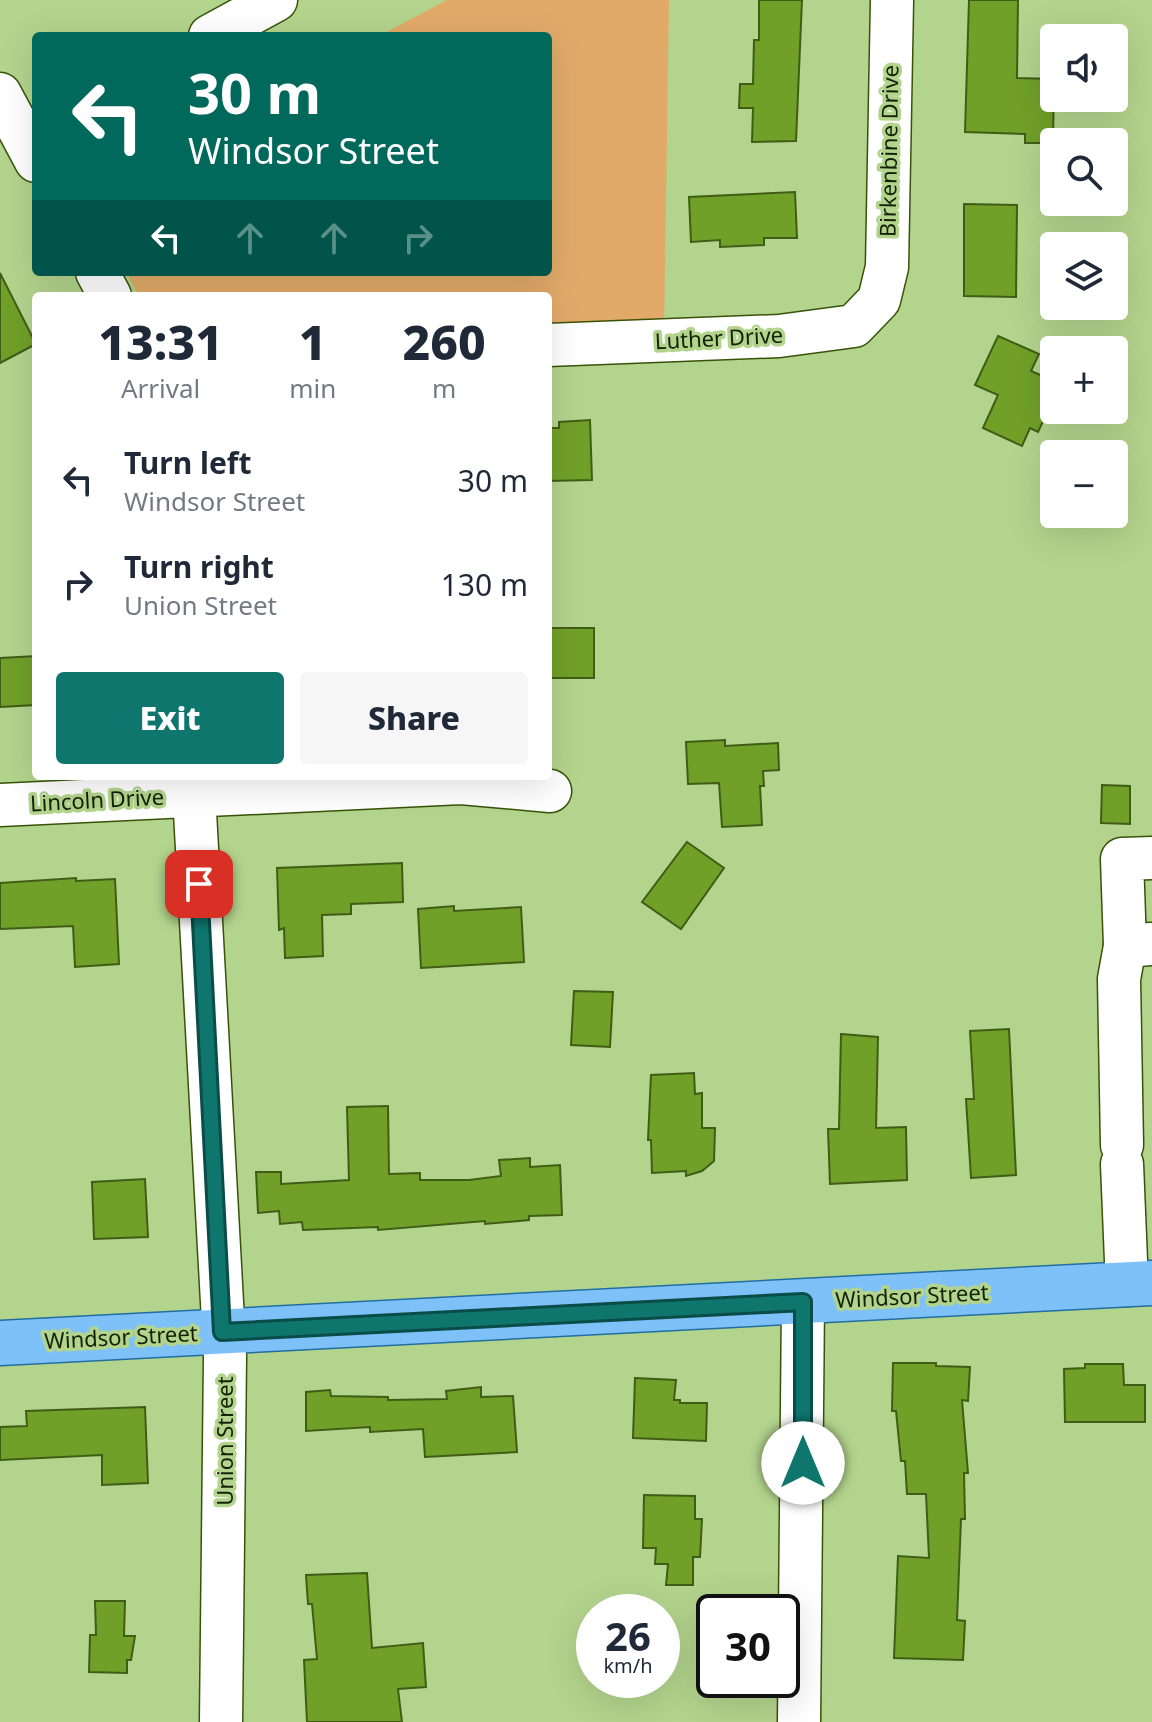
<!DOCTYPE html>
<meta charset="utf-8">
<style>
body{margin:0;font-family:"Noto Sans",sans-serif;background:#f6f6f7;color:#1f2937;height:100vh;display:flex;flex-direction:column;font-size:30px;white-space:nowrap}
*{box-sizing:border-box;margin:0}
p{font-size:26px;color:#747a83}
.icon{flex:none;width:44px;height:44px;fill:none;stroke:currentColor;stroke-width:2;stroke-linecap:round;stroke-linejoin:round}
.map{position:relative;flex:1;overflow:hidden}
.details{position:absolute;left:32px;top:292px;width:520px;height:488px;display:flex;flex-direction:column;background:#fff;border-radius:8px;box-shadow:0 8px 32px #0002}
.details>*{flex:none}
.hud{position:absolute;left:32px;top:32px;width:520px;height:244px;border-radius:8px;box-shadow:0 8px 32px #0002;background:#00695c;color:#fff;overflow:hidden}
.tools{position:absolute;left:1040px;top:24px;display:grid;gap:16px}
.tools a{display:grid;place-items:center;width:88px;height:88px;border-radius:8px;background:#fff;box-shadow:0 8px 32px #0002;font-size:40px}
.speed{position:absolute;left:576px;top:1594px;display:flex;gap:16px;font-size:40px;font-weight:700;text-align:center}
.speed>*{display:grid;place-content:center;width:104px;height:104px;border-radius:50%;background:#fff;box-shadow:0 8px 32px #0002;line-height:1}
.speed small{font-size:20px;font-weight:400}
.speed .limit{border:4px solid #111;border-radius:12px;background:#fff;color:#111}
.pin{position:absolute;display:grid;place-items:center;width:68px;height:68px;color:#fff;margin:-34px;border-radius:16px;box-shadow:0 4px 12px #0006}
.me{position:absolute;width:88px;margin:-44px;rotate:0deg;stroke-linejoin:round;filter:drop-shadow(0 0 6px #0008)}
.turn{display:flex;align-items:center;gap:28px;height:168px;padding:0 24px;font-size:36px}
.turn .icon{width:104px;height:104px;stroke-width:2.5}
.turn b{display:block;font-size:56px;line-height:68px}
.lanes{display:flex;align-items:center;height:76px;padding:0 24px;background:#0003;justify-content:center;gap:40px;direction:ltr}
.lanes .off{opacity:.35}
.eta{display:flex;justify-content:space-evenly;align-items:center;height:136px;text-align:center}
.eta b{font-size:48px;font-weight:800;line-height:56px}
.primary-button{display:flex;gap:16px;margin-top:auto;padding:16px 24px}
.primary-button a{flex:1;height:92px;border-radius:8px;background:#0f766e;color:#fff;font-size:32px;font-weight:800;line-height:92px;text-align:center}
.primary-button a+a{background:#f6f6f7;color:#1f2937}
ul{padding:0;list-style:none}
li{display:flex;align-items:center;gap:24px;height:104px;padding:0 24px}
li div{flex:1}
li b{display:block;font-size:30px}
li em{font-style:normal}
.map>svg:first-child{display:block}
.green{fill:#e2aa69}
.building{fill:#71a029;stroke:#405d16;stroke-width:2}
.lines{fill:none;stroke-linecap:round;stroke-linejoin:round}
.minor-casing{stroke:#385309;stroke-width:45}
.major-casing{stroke:#216ea1;stroke-width:47}
.minor{stroke:#fff;stroke-width:42}
.major{stroke:#7ec1f9;stroke-width:44}
.route-casing{stroke:#0a4d48;stroke-width:20}
.route{stroke:#0f766e;stroke-width:14}
.labels{text-anchor:middle;stroke-width:7;stroke-linejoin:round;paint-order:stroke}
.street-label{font-size:22px;fill:#152105;stroke:#b3d48d}
</style>
<div class="map">
<svg width="1152" height="1722" viewBox="0 0 1152 1722">
<rect width="100%" height="100%" fill="#b3d48d"/>
<polygon class="green" points="447,0 669,0 664,337 548,341 548,296 139,296 126,272 548,272 548,36 379,36"/>
<g class="building">
<polygon points="759,0 802,0 796,141 752,142 753,108 739,108 740,84 753,84 754,40 759,40"/>
<polygon points="969,0 1018,0 1017,78 1054,79 1053,143 1025,143 1025,134 965,132"/>
<polygon points="795,192 797,238 764,238 764,245 720,247 720,240 691,242 689,197"/>
<polygon points="964,204 1017,205 1016,297 964,296"/>
<polygon points="0,273 36,344 0,363"/>
<polygon points="998,336 1039,354 1031,371 1054,381 1054,398 1038,432 1030,428 1022,446 983,428 998,395 975,385"/>
<polygon points="590,420 592,480 548,481 548,428 559,428 559,422"/>
<polygon points="548,628 594,628 594,678 551,678 551,670 548,670"/>
<polygon points="36,656 36,705 0,707 0,658"/>
<polygon points="725,740 725,746 778,743 779,770 763,771 764,786 760,786 762,825 722,827 719,783 688,784 686,742"/>
<polygon points="1102,785 1130,786 1130,824 1101,823"/>
<polygon points="687,842 724,868 681,929 642,902"/>
<polygon points="402,863 403,902 351,904 351,914 322,915 323,956 285,958 284,928 279,930 277,868"/>
<polygon points="76,878 76,881 115,879 119,964 75,967 73,926 0,929 0,883"/>
<polygon points="454,906 454,911 521,907 524,962 421,968 418,909"/>
<polygon points="574,991 613,992 610,1047 571,1045"/>
<polygon points="1009,1029 1016,1175 971,1178 966,1099 974,1099 970,1031"/>
<polygon points="841,1034 878,1037 876,1128 906,1127 907,1180 830,1184 828,1129 839,1129"/>
<polygon points="694,1073 695,1094 702,1093 702,1128 715,1128 714,1161 702,1171 686,1176 686,1171 652,1173 651,1140 648,1140 651,1075"/>
<polygon points="388,1106 389,1174 420,1173 420,1180 469,1180 501,1176 499,1160 530,1158 530,1167 560,1165 562,1215 529,1216 529,1220 485,1224 485,1221 378,1230 378,1227 303,1230 302,1222 280,1224 279,1211 258,1213 256,1172 281,1172 281,1184 349,1180 347,1107"/>
<polygon points="145,1179 148,1237 94,1239 92,1182"/>
<polygon points="893,1363 936,1363 936,1366 970,1367 968,1401 962,1400 968,1473 964,1473 965,1519 961,1519 957,1620 965,1621 963,1660 894,1658 898,1556 929,1558 926,1494 907,1494 905,1461 901,1461 896,1411 892,1411"/>
<polygon points="1085,1364 1123,1364 1124,1385 1145,1385 1145,1422 1065,1422 1064,1369 1085,1368"/>
<polygon points="635,1378 676,1380 674,1400 680,1400 680,1403 707,1403 706,1441 633,1438"/>
<polygon points="481,1387 481,1397 513,1396 517,1452 425,1457 423,1429 370,1432 370,1427 306,1431 306,1392 330,1390 331,1396 388,1397 388,1400 447,1399 446,1391"/>
<polygon points="145,1407 148,1483 102,1485 102,1455 0,1460 0,1427 27,1426 26,1411"/>
<polygon points="644,1495 695,1496 695,1519 702,1519 700,1557 693,1557 693,1585 666,1585 668,1564 655,1564 656,1548 643,1548"/>
<polygon points="367,1573 372,1648 423,1643 426,1687 398,1689 402,1722 307,1722 304,1660 317,1659 312,1604 308,1604 306,1575"/>
<polygon points="95,1601 125,1601 124,1636 135,1636 131,1660 127,1660 127,1673 89,1672 90,1635 96,1635"/>
</g>
<g class="lines">
<defs>
<g id="minor">
<polyline points="210,36 276,0"/>
<polyline points="0,94 36,161"/>
<polyline points="97,272 110,296"/>
<polyline points="548,345 779,336 854,326 879,300 887,267 892,0"/>
<polyline points="193,776 225,1357 221,1722"/>
<polyline points="0,805 461,783 550,791"/>
<polyline points="1151,944 1125,946 1122,859 1152,858"/>
<polyline points="1122,1145 1119,979 1125,946"/>
<polyline points="1122,1164 1127,1285"/>
<polyline points="799,1722 803,1302"/>
</g>
<polyline id="major" points="0,1343 1152,1283"/>
</defs>
<use href="#minor" class="minor-casing"/>
<use href="#major" class="major-casing"/>
<use href="#minor" class="minor"/>
<use href="#major" class="major"/>
</g>
<g class="lines">
<defs>
<polyline id="route" points="199,884 222,1332 803,1302 803,1463"/>
</defs>
<use href="#route" class="route-casing"/>
<use href="#route" class="route"/>
</g>
<g class="labels">
<g class="street-label">
<text transform="translate(889 151) rotate(-89)" y="8">Birkenbine Drive</text>
<text transform="translate(719 338) rotate(-3)" y="8">Luther Drive</text>
<text transform="translate(97 800) rotate(-3)" y="8">Lincoln Drive</text>
<text transform="translate(912 1296) rotate(-3)" y="8">Windsor Street</text>
<text transform="translate(121 1337) rotate(-3)" y="8">Windsor Street</text>
<text transform="translate(225 1441) rotate(-90)" y="8">Union Street</text>
</g>
</g>
</svg>
<div class="tools">
<a><svg class="icon" aria-label="sound" viewBox="0 0 24 24"><path d="M4 9h4l5-4v14l-5-4H4zM17 9q2 3 0 6"/></svg></a>
<a><svg class="icon" aria-label="search" viewBox="0 0 24 24"><circle cx="10" cy="10" r="6"/><path d="M15 15l6 6"/></svg></a>
<a><svg class="icon" aria-label="layers" viewBox="0 0 24 24"><path d="M12 4l9 5-9 5-9-5zM3 14l9 5 9-5"/></svg></a>
<a>+</a>
<a>−</a>
</div>
<div class="speed"><div>26<small>km/h</small></div><div class="limit">30</div></div>
<div class="pin" style="left:199px;top:884px;background:#d93025"><svg class="icon" aria-label="arrive" viewBox="0 0 24 24"><path d="M6 21V4h12l-3 4 3 4H6"/></svg></div>
<svg class="me" style="left:803px;top:1463px" viewBox="-20 -20 40 40"><circle r="19" fill="#fff"/><path d="M0-13L10 11 0 6-10 11z" fill="#0f766e"/></svg>
<div class="hud">
<div class="turn"><svg class="icon" aria-label="left" viewBox="0 0 24 24"><path d="M17 20v-9H6M10 6l-5 5 5 5"/></svg><div><b>30 m</b>Windsor Street</div></div>
<div class="lanes"><svg class="icon" aria-label="left" viewBox="0 0 24 24"><path d="M17 20v-9H6M10 6l-5 5 5 5"/></svg><svg class="icon off" aria-label="ahead" viewBox="0 0 24 24"><path d="M12 20V5M6 11l6-6 6 6"/></svg><svg class="icon off" aria-label="ahead" viewBox="0 0 24 24"><path d="M12 20V5M6 11l6-6 6 6"/></svg><svg class="icon off" aria-label="right" viewBox="0 0 24 24"><path d="M7 20v-9h11M14 6l5 5-5 5"/></svg></div>
</div>
<section class="details">
<div class="eta">
<div><b>13:31</b><p>Arrival</p></div>
<div><b>1</b><p>min</p></div>
<div><b>260</b><p>m</p></div>
</div>
<ul>
<li><svg class="icon" aria-label="left" viewBox="0 0 24 24"><path d="M17 20v-9H6M10 6l-5 5 5 5"/></svg><div><b>Turn left</b><p>Windsor Street</p></div><em>30 m</em></li>
<li><svg class="icon" aria-label="right" viewBox="0 0 24 24"><path d="M7 20v-9h11M14 6l5 5-5 5"/></svg><div><b>Turn right</b><p>Union Street</p></div><em>130 m</em></li>
</ul>
<div class="primary-button"><a>Exit</a><a>Share</a></div>
</section>
</div>
